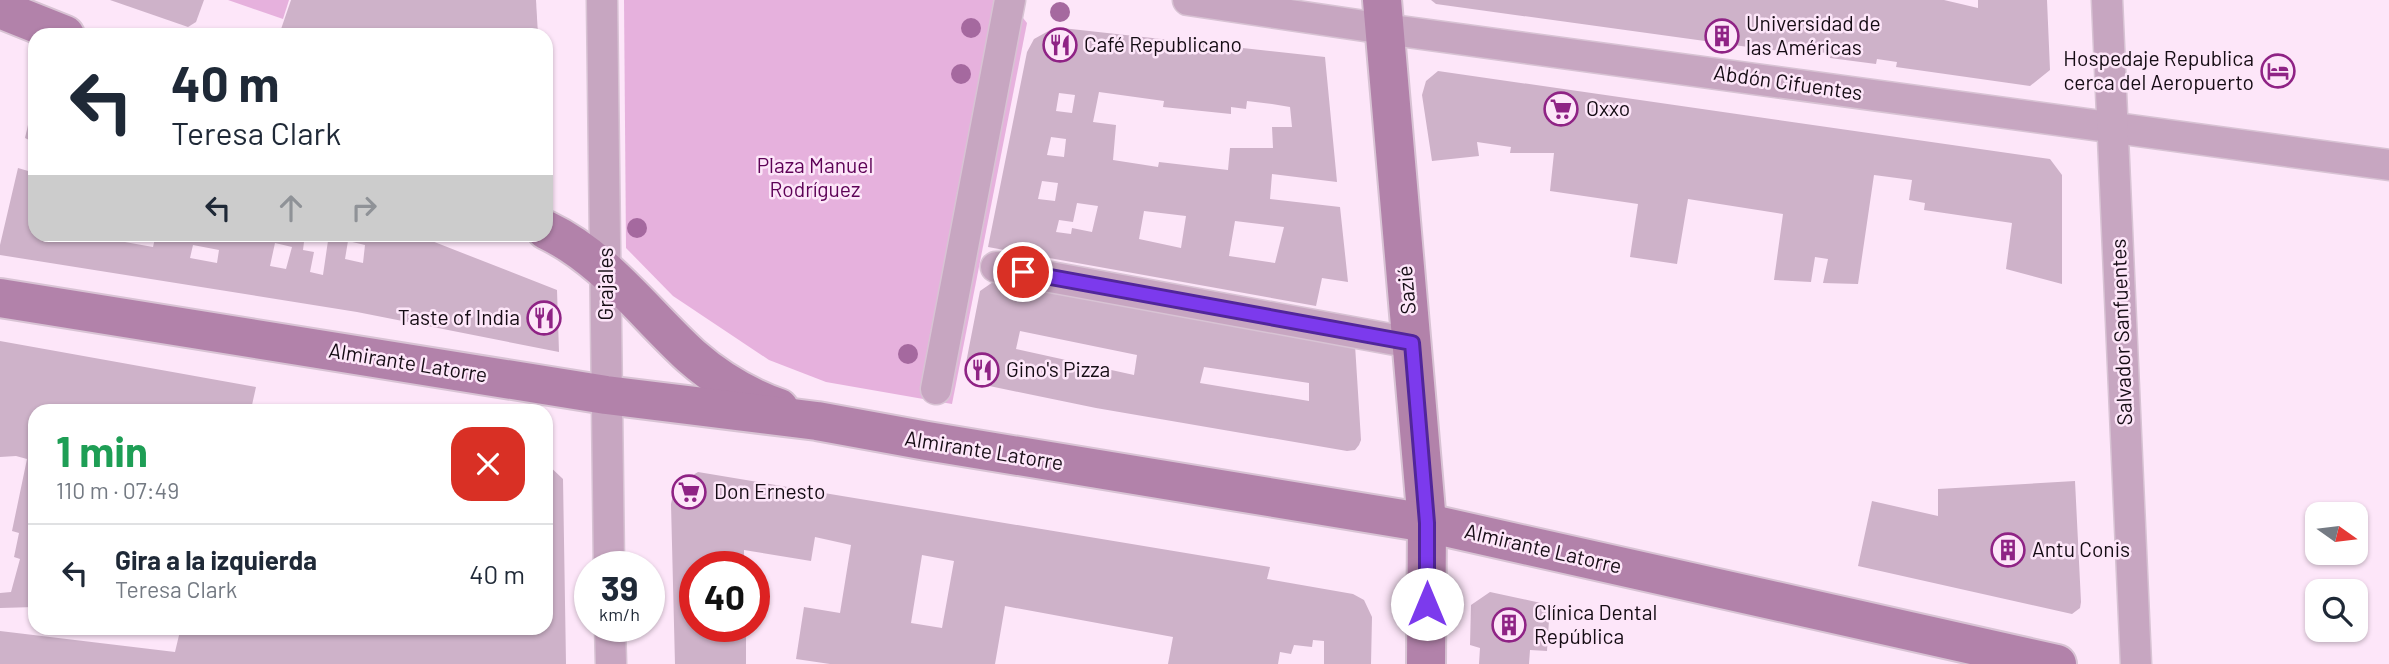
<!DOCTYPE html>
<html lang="es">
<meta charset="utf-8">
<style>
body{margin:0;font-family:Barlow,sans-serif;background:#f6f6f7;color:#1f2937;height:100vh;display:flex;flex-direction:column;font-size:26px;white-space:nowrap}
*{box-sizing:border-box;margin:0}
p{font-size:23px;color:#747a83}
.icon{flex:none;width:38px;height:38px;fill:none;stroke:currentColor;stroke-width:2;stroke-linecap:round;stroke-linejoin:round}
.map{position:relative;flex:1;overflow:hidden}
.side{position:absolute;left:28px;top:404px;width:525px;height:231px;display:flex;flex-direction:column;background:#fff;border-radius:21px;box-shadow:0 2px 5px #0004}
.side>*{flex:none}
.hud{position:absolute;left:28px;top:28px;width:525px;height:214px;border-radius:21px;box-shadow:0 2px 5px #0004;background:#fff;color:#1f2937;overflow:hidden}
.needle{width:46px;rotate:104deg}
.tools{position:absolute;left:2305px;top:502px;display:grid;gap:14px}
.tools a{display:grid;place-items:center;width:63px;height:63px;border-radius:14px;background:#fff;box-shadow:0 2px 5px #0004;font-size:35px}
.speed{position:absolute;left:574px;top:551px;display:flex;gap:14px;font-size:35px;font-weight:700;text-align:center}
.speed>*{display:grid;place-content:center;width:91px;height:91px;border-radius:50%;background:#fff;box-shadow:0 2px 5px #0004;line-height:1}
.speed small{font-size:18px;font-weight:400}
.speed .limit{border:10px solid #d22;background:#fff;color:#111}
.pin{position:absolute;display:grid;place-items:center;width:60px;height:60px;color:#fff;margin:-30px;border:4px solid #fff;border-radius:50%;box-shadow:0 2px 7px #0007}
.me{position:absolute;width:77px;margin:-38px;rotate:0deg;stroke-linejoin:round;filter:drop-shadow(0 0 5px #0008)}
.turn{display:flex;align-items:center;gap:24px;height:147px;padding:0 28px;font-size:32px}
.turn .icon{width:91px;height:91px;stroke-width:2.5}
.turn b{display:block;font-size:49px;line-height:60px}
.lanes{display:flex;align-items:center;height:66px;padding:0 28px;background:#0003;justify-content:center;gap:35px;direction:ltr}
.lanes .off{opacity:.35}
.round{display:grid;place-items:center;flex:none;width:74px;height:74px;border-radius:21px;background:#f6f6f7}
.overview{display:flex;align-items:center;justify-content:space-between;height:119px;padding:0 28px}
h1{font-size:42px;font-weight:700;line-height:52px;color:#1e9e55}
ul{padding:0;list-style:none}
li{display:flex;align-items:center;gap:21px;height:98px;padding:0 28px;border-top:2px solid #e0e1e3}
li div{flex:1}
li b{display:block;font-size:26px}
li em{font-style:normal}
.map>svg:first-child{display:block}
.green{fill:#e6b1dd}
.building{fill:#ceb2c9;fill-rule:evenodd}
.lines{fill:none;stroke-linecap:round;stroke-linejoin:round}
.street-casing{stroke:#d8c3d4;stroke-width:33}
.secondary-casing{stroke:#d8c3d4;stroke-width:42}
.street{stroke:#c7a6c1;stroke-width:30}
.secondary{stroke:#b282aa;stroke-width:38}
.tree{fill:#a5699f}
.route-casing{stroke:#51269a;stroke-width:18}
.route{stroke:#7c3aed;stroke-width:12}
.labels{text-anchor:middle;stroke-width:5;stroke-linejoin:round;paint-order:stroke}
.poi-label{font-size:21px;fill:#150c14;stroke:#fde6f9;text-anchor:start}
.street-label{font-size:21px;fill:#150c14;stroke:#fde6f9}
.park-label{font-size:21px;fill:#5d0256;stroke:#fde6f9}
</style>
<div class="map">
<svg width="2389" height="664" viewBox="0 0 2389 664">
<rect width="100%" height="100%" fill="#fde6f9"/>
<g class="green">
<polygon points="228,0 289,0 283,19"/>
<polygon points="624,0 1009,0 1027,23 952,404 826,382 769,360 673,296 626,248"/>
</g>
<g class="building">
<polygon points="110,0 204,0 196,22 188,27"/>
<polygon points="291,0 536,0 538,35 279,35"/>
<polygon points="1431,0 1944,0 1978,8 1978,0 2047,0 2050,70 2030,86 1896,67 1897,62 1877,59 1876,64 1830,58 1831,53 1770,50 1436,4"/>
<path d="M 1062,28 L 1325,57 L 1337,182 L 1272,174 L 1270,199 L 1340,207 L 1348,282 L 1322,278 L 1316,306 L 988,247 L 1027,52 L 1034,39 L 1052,29 ZM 1099,92 L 1164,101 L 1163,107 L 1231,114 L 1231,107 L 1246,109 L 1247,101 L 1272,104 L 1290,107 L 1292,127 L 1272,127 L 1273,148 L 1230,148 L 1228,170 L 1159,162 L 1158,167 L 1113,160 L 1116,125 L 1093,122 ZM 1059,93 L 1075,95 L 1072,113 L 1056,111 ZM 1051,137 L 1066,139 L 1064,157 L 1047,155 ZM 1042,181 L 1058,183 L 1055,201 L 1038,199 ZM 1077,203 L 1098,206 L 1092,232 L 1072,228 L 1071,234 L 1056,232 L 1059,220 L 1073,222 ZM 1144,211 L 1186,216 L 1181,248 L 1139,239 ZM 1235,221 L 1284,227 L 1275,263 L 1229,256 Z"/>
<polygon points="1438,71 2050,159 2062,175 2062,284 2006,269 2012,223 1924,210 1925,203 1909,200 1912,180 1874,175 1858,284 1823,283 1828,259 1815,257 1811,282 1774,280 1783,214 1688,199 1677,264 1630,257 1638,204 1550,191 1554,153 1510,153 1511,147 1477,142 1479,156 1432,161 1422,95 1426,81"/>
<polygon points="34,99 35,99 35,143 25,138"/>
<path d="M 18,168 L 35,173 L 35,234 L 67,234 L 79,237 L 80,234 L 126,234 L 125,242 L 153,247 L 156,234 L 255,234 L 254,239 L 267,242 L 269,234 L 305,234 L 303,250 L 314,252 L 310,272 L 323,275 L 329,234 L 414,234 L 557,290 L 559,352 L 357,312 L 0,255 L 0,245 ZM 348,241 L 365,245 L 363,263 L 345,259 ZM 275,243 L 292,247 L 286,269 L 270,266 ZM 193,245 L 219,250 L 217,263 L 190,258 Z"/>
<path d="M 993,282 L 1106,303 L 1355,345 L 1361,440 L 1359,445 L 1355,450 L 1347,451 L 1096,408 L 975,383 L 965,368 L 980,291 ZM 1020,331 L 1137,355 L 1134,375 L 1016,349 ZM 1204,367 L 1309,383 L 1309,401 L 1200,383 Z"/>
<polygon points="0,341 256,387 252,405 279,411 35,411 35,607 0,608 0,593 11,592 20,559 14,557 19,533 12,531 27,459 16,456 0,457"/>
<polygon points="546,463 563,479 566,664 0,664 0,631 175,652 180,631 172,628 546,628"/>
<path d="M 698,472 L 1270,567 L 1267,579 L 1353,594 L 1364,600 L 1372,617 L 1371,664 L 1324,664 L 1324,641 L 1313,640 L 1312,647 L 1294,645 L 1291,654 L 1280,652 L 1278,664 L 1168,664 L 1173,637 L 1005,606 L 995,664 L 830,664 L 796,659 L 804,607 L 840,613 L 851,545 L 815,537 L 811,561 L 744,550 L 744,567 L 695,567 L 695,626 L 746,626 L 746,664 L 675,664 L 671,504 L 675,486 ZM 922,555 L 954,561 L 942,628 L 911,623 Z"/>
<polygon points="2075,481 2081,602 2080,608 2072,614 1858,566 1872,501 1938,516 1938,489"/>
<polygon points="1490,592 1550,605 1547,651 1530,650 1529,664 1479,664 1480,648 1470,645 1471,605"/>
</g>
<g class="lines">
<defs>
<g id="street">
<polyline points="602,0 609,567"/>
<polyline points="1188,0 1385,29 2389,165"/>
<polyline points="2107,0 2136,664"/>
<polyline points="996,267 1412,343"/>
<polyline points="936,389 1010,0"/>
<polyline points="610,626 611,664"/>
</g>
<g id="secondary">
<polyline points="1382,0 1427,523 1426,664"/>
<polyline points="0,9 65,35"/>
<path d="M 546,230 C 605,258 644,313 691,356 C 716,378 748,397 779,408"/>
<polyline points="0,298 606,395 817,421 927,441 1427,523 2057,664"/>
</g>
</defs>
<use href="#street" class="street-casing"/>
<use href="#secondary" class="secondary-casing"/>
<use href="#street" class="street"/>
<use href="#secondary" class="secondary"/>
</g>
<g class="tree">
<circle cx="1060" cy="12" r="10"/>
<circle cx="971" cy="28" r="10"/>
<circle cx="961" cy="74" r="10"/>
<circle cx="637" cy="228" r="10"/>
<circle cx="908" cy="354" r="10"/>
</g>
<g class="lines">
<defs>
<polyline id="route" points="1023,272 1412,343 1427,523 1427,604"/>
</defs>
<use href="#route" class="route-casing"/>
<use href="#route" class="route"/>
</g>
<defs>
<symbol id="building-ring" viewBox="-11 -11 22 22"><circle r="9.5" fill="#fde6f9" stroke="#8f2385" stroke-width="1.5"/><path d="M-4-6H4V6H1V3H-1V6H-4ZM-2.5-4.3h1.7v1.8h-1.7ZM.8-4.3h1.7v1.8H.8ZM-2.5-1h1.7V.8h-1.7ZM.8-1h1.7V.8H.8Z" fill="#8f2385"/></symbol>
<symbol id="restaurant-ring" viewBox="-11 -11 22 22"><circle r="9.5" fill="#fde6f9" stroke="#8f2385" stroke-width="1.5"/><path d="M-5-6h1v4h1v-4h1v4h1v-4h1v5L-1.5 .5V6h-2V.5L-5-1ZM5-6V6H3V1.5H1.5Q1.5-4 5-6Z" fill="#8f2385"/></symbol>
<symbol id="hotel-ring" viewBox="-11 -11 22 22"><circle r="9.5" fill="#fde6f9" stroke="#8f2385" stroke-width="1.5"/><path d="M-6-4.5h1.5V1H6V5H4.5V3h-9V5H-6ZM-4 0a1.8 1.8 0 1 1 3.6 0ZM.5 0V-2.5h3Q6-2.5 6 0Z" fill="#8f2385"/></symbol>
<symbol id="supermarket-ring" viewBox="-11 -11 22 22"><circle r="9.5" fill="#fde6f9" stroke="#8f2385" stroke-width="1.5"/><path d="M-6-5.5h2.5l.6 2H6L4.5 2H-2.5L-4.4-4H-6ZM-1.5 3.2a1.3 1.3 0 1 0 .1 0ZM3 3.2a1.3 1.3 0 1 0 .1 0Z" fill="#8f2385"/></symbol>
</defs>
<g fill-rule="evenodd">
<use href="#building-ring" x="1703" y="17" width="38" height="38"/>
<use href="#restaurant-ring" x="1041" y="26" width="38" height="38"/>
<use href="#hotel-ring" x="2259" y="52" width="38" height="38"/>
<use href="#supermarket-ring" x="1542" y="90" width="38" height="38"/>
<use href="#restaurant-ring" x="525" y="299" width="38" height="38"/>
<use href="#restaurant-ring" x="963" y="351" width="38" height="38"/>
<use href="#supermarket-ring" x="670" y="473" width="38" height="38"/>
<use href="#building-ring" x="1989" y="531" width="38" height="38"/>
<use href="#building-ring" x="1490" y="606" width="38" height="38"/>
</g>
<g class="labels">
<g class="poi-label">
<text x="1746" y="31">Universidad de<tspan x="1746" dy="24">las Américas</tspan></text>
<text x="1084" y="52">Café Republicano</text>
<text x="2254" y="66" text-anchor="end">Hospedaje Republica<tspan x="2254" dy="24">cerca del Aeropuerto</tspan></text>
<text x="1586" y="116">Oxxo</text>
<text x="520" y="325" text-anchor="end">Taste of India</text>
<text x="1006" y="377">Gino's Pizza</text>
<text x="714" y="499">Don Ernesto</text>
<text x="2032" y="557">Antu Conis</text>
<text x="1534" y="620">Clínica Dental<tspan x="1534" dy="24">República</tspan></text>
</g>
<g class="street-label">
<text transform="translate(1788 83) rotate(8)" y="7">Abdón Cifuentes</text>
<text transform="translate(606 284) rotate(-90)" y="7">Grajales</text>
<text transform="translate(1407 290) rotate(-95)" y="7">Sazié</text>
<text transform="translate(2122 332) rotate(-92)" y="7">Salvador Sanfuentes</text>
<text transform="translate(408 363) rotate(9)" y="7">Almirante Latorre</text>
<text transform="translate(984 451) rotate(9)" y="7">Almirante Latorre</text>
<text transform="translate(1543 549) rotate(13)" y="7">Almirante Latorre</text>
</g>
<g class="park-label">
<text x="815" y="173">Plaza Manuel<tspan x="815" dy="24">Rodríguez</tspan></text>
</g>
</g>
</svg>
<div class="tools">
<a><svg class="needle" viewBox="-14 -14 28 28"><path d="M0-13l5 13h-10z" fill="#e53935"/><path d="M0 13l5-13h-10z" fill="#747a83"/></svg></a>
<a><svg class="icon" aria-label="search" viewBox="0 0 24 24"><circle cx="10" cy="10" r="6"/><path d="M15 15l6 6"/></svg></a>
</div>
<div class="speed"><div>39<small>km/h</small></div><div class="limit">40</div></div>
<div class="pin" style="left:1023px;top:272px;background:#d93025"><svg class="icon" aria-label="arrive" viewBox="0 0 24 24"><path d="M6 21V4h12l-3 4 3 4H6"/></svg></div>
<svg class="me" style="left:1427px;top:604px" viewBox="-20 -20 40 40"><circle r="19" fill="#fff"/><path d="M0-13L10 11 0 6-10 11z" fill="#7c3aed"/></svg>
<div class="hud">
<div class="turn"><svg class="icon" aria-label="left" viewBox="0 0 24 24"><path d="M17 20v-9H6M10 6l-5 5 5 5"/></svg><div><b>40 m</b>Teresa Clark</div></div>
<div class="lanes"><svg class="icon" aria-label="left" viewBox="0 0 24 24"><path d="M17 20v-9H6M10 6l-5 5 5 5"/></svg><svg class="icon off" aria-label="ahead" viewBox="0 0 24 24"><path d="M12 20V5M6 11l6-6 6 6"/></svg><svg class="icon off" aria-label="right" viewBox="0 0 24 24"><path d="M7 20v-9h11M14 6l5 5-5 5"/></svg></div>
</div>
<section class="side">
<div class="overview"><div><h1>1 min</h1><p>110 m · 07:49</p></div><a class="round" style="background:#d93025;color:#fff"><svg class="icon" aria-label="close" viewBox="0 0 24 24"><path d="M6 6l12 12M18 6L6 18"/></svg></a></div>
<ul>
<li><svg class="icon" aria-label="left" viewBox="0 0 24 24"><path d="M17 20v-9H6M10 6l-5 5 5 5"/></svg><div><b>Gira a la izquierda</b><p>Teresa Clark</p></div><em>40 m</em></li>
</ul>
</section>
</div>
